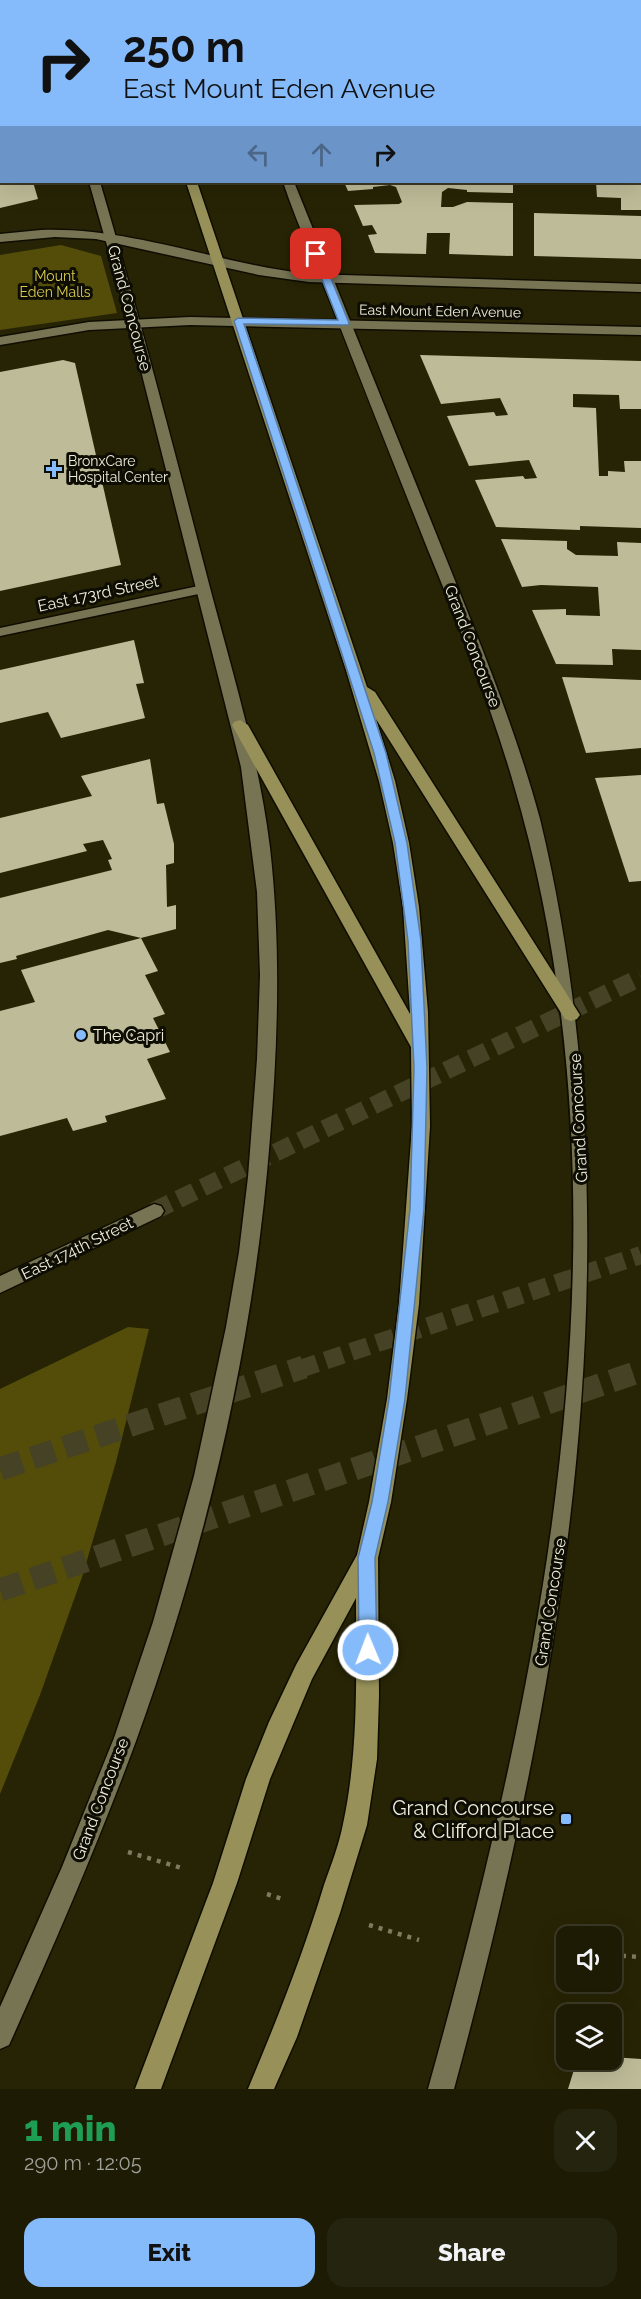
<!DOCTYPE html>
<meta charset="utf-8">
<style>
body{margin:0;font-family:Raleway,sans-serif;background:#25240e;color:#f1f3f6;height:100vh;display:flex;flex-direction:column;font-size:22px;white-space:nowrap}
*{box-sizing:border-box;margin:0}
p{font-size:20px;color:#a0a19a}
.icon{flex:none;width:33px;height:33px;fill:none;stroke:currentColor;stroke-width:2;stroke-linecap:round;stroke-linejoin:round}
.map{position:relative;height:2089px;overflow:hidden}
.sheet{display:flex;flex-direction:column;background:#1d1b04;flex:1}
.sheet>*{flex:none}
.banner{position:absolute;left:0px;top:0px;width:642px;height:183px;box-shadow:0 6px 24px #0002,0 0 0 2px #3b3926;background:#86bbfb;color:#111;overflow:hidden}
.fabs{position:absolute;left:556px;top:1926px;display:grid;gap:12px}
.fabs a{display:grid;place-items:center;width:66px;height:66px;border-radius:12px;background:#1d1b04;box-shadow:0 6px 24px #0002,0 0 0 2px #3b3926;font-size:30px}
.pin{position:absolute;display:grid;place-items:center;width:51px;height:51px;color:#fff;margin:-26px;border-radius:12px;box-shadow:0 3px 9px #0006}
.me{position:absolute;width:66px;margin:-33px;rotate:359deg;stroke-linejoin:round;filter:drop-shadow(0 0 4px #0008)}
.turn{display:flex;align-items:center;gap:21px;height:126px;padding:0 24px;font-size:27px}
.turn .icon{width:78px;height:78px;stroke-width:2.5}
.turn b{display:block;font-size:42px;line-height:51px}
.lanes{display:flex;align-items:center;height:57px;padding:0 24px;background:#0003;justify-content:center;gap:30px;direction:ltr}
.lanes .off{opacity:.35}
.round{display:grid;place-items:center;flex:none;width:63px;height:63px;border-radius:18px;background:#25240e}
.head{display:flex;align-items:center;justify-content:space-between;height:102px;padding:0 24px}
h1{font-size:36px;font-weight:800;line-height:45px;color:#1e9e55}
.button{display:flex;gap:12px;margin-top:auto;padding:12px 24px}
.button a{flex:1;height:69px;border-radius:18px;background:#86bbfb;color:#111;font-size:24px;font-weight:800;line-height:69px;text-align:center}
.button a+a{background:#25240e;color:#f1f3f6}
.map>svg:first-child{display:block}
.green{fill:#544d09}
.building{fill:#bebb98}
.lines{fill:none;stroke-linecap:round;stroke-linejoin:round}
.street-tunnel{stroke:#454225;stroke-width:18;stroke-dasharray:18 9;stroke-linecap:butt}
.highway-tunnel-far1{stroke:#454225;stroke-width:18;stroke-dasharray:18 9;stroke-linecap:butt}
.highway-tunnel{stroke:#454225;stroke-width:23;stroke-dasharray:23 11;stroke-linecap:butt}
.lane-casing{stroke:#0f0d00;stroke-width:3}
.street-casing{stroke:#0f0d00;stroke-width:3}
.secondary-casing{stroke:#0f0d00;stroke-width:3}
.primary-casing{stroke:#0f0d00;stroke-width:3}
.path{stroke:#7d7b61;stroke-width:4.5;stroke-dasharray:4 6;stroke-linecap:butt}
.lane{fill:#777454;fill-rule:evenodd}
.street{fill:#777454;fill-rule:evenodd}
.secondary{fill:#777454;fill-rule:evenodd}
.primary{fill:#979159;fill-rule:evenodd}
.route{fill:#86bbfb;stroke:#577aa3;stroke-width:1.5}
.poi-dot{fill:#86bbfb;stroke:#0e0d03;stroke-width:2}
.labels{text-anchor:middle;stroke-width:6;stroke-linejoin:round;paint-order:stroke}
.far-park-label{font-size:14px;fill:#d7cb50;stroke:#0e0d03}
.far-street-label{font-size:14px;fill:#eeeddb;stroke:#0e0d03}
.far-poi-label{font-size:14px;fill:#eeeddb;stroke:#0e0d03;text-anchor:start}
.street-label{font-size:16px;fill:#eeeddb;stroke:#0e0d03}
.poi-label{font-size:16px;fill:#eeeddb;stroke:#0e0d03;text-anchor:start}
.near-poi-label{font-size:20px;fill:#eeeddb;stroke:#0e0d03;text-anchor:end}
</style>
<div class="map">
<svg width="641" height="2089" viewBox="0 0 641 2089">
<rect width="100%" height="100%" fill="#272405"/>
<g class="green">
<polygon points="61,245 101,256 117,313 0,330 0,255"/>
<polygon points="128,1327 149,1329 116,1462 82,1577 40,1695 0,1794 0,1389"/>
</g>
<g class="building">
<polygon points="0,182 33,182 38,199 0,208"/>
<polygon points="344,182 513,182 513,193 467,192 467,190 448,188 442,192 441,207 453,207 467,202 513,203 513,256 449,254 450,233 427,233 426,254 375,253 368,235 377,234 372,225 363,226 354,205 399,204 402,202 396,187 390,185 373,187 373,189 348,191"/>
<polygon points="596,182 641,182 641,210 621,210 621,198 597,197"/>
<polygon points="534,213 641,216 641,259 534,256"/>
<polygon points="420,355 641,361 641,409 620,409 619,395 573,394 573,407 596,408 599,476 608,476 608,471 625,472 624,461 641,461 641,528 580,526 580,530 496,527 475,480 523,476 525,479 537,478 529,460 469,466 447,416 494,412 496,416 508,415 500,398 441,404"/>
<polygon points="63,360 75,363 121,565 0,591 0,372"/>
<polygon points="501,539 567,541 567,549 576,555 618,556 617,542 641,543 641,650 612,649 613,665 556,664 532,610 566,609 566,615 600,616 598,587 541,585 522,587"/>
<polygon points="134,640 144,683 136,684 145,718 61,738 48,712 0,723 0,670"/>
<polygon points="562,677 641,680 641,748 586,753"/>
<polygon points="150,759 157,804 164,803 174,844 174,863 166,865 167,907 176,905 176,929 141,938 108,930 16,956 17,959 0,963 0,898 112,870 108,860 112,859 103,840 83,844 87,851 0,873 0,818 92,796 81,776"/>
<polygon points="641,775 641,881 629,882 595,778"/>
<polygon points="141,938 158,971 145,975 165,1014 153,1018 170,1052 147,1059 166,1099 105,1116 107,1122 73,1131 67,1118 0,1136 0,1011 35,1002 21,970"/>
<polygon points="612,2057 641,2059 641,2089 568,2089 577,2060 612,2060"/>
</g>
<g class="lines">
<polyline class="street-tunnel" points="154,1211 641,977"/>
<polyline class="highway-tunnel-far1" points="300,1369 641,1255"/>
<g class="highway-tunnel">
<polyline points="0,1469 304,1367"/>
<polyline points="0,1590 641,1371"/>
</g>
<defs>
<g id="lane">
<polygon points="531,0 542,0 543,2 532,2"/>
<rect x="640" y="62" width="1" height="7"/>
</g>
<g id="street">
<rect x="640" y="72" width="1" height="6"/>
<path d="M 41,230 C 132,227 219,264 309,274 L 641,284 L 641,292 L 309,282 L 259,275 L 96,239 L 55,237 L 0,242 L 0,234 Z"/>
<polygon points="190,317 641,327 641,335 190,325 89,330 0,345 0,337 89,322"/>
<polygon points="203,585 208,586 210,589 208,592 0,636 0,628"/>
<polygon points="154,1204 161,1206 164,1211 161,1216 0,1293 0,1276"/>
</g>
<g id="secondary">
<polygon points="38,0 48,0 49,2 39,2"/>
<polygon points="210,0 220,0 221,2 211,2"/>
<path d="M 89,182 L 100,182 C 139,315 174,449 209,584 C 232,671 259,758 270,848 C 281,944 278,1042 270,1138 C 254,1344 206,1548 136,1741 C 98,1844 54,1945 9,2045 L 0,2049 L 0,2007 L 62,1867 L 114,1738 L 153,1622 L 194,1476 L 226,1327 L 239,1252 L 248,1177 L 257,1059 L 260,975 L 257,892 L 241,767 L 129,323 Z"/>
<path d="M 283,182 L 294,182 C 341,298 388,415 435,531 C 473,626 513,720 540,819 C 641,1239 565,1679 454,2089 L 428,2089 C 545,1669 640,1211 513,782 C 490,703 459,626 428,550 C 395,467 362,384 330,301 C 314,261 296,221 283,182 Z"/>
</g>
<g id="primary">
<polygon points="97,0 107,0 96,2"/>
<rect x="124" y="0" width="10" height="2"/>
<path d="M 186,182 L 197,182 L 367,687 L 375,692 L 580,1015 L 577,1019 L 571,1021 L 565,1019 L 376,719 L 395,781 L 409,843 L 419,907 L 428,1012 L 430,1126 L 419,1304 L 407,1399 L 391,1502 L 378,1558 L 379,1696 L 377,1759 L 367,1825 L 340,1913 L 297,2037 L 274,2089 L 248,2089 C 276,2022 303,1955 324,1885 C 331,1865 339,1845 343,1824 C 359,1750 356,1673 356,1598 L 312,1679 L 270,1779 L 237,1883 L 161,2089 L 135,2089 L 213,1883 L 246,1779 L 269,1722 L 296,1665 L 357,1555 L 369,1502 L 387,1399 L 399,1304 L 412,1126 L 411,1047 L 232,725 L 234,722 L 240,720 L 248,725 L 410,1014 L 410,1012 L 403,907 L 393,843 L 379,781 L 346,670 Z"/>
</g>
</defs>
<use href="#lane" class="lane-casing"/>
<use href="#street" class="street-casing"/>
<use href="#secondary" class="secondary-casing"/>
<use href="#primary" class="primary-casing"/>
<g class="path">
<polyline points="128,1852 185,1869"/>
<polyline points="267,1894 285,1900"/>
<polyline points="369,1925 419,1940"/>
<polyline points="612,1955 641,1957"/>
</g>
<use href="#lane" class="lane"/>
<use href="#street" class="street"/>
<use href="#secondary" class="secondary"/>
<use href="#primary" class="primary"/>
</g>
<polygon class="route" points="316,251 321,254 349,323 348,325 244,324 386,753 407,843 421,941 427,1068 424,1209 405,1399 388,1502 375,1558 377,1650 374,1655 368,1658 362,1655 359,1650 358,1558 372,1502 389,1399 410,1209 414,1068 408,941 395,843 374,753 234,321 238,318 338,320 312,254"/>
<g class="poi-dot">
<path d="M51 460h6v6h6v6h-6v6h-6v-6h-6v-6h6z"/>
<circle cx="81" cy="1035" r="6"/>
<rect x="560" y="1813" width="12" height="12" rx="3"/>
</g>
<g class="labels">
<g class="far-park-label">
<text x="55" y="281">Mount<tspan x="55" dy="16">Eden Malls</tspan></text>
</g>
<g class="far-street-label">
<text transform="translate(440 311) rotate(1)" y="5">East Mount Eden Avenue</text>
</g>
<g class="far-poi-label">
<text x="68" y="466">BronxCare<tspan x="68" dy="16">Hospital Center</tspan></text>
</g>
<g class="street-label">
<text transform="translate(130 308) rotate(75)" y="6">Grand Concourse</text>
<text transform="translate(98 593) rotate(-12)" y="6">East 173rd Street</text>
<text transform="translate(473 646) rotate(69)" y="6">Grand Concourse</text>
<text transform="translate(578 1118) rotate(-93)" y="6">Grand Concourse</text>
<text transform="translate(77 1248) rotate(-26)" y="6">East 174th Street</text>
<text transform="translate(550 1602) rotate(-81)" y="6">Grand Concourse</text>
<text transform="translate(100 1799) rotate(-69)" y="6">Grand Concourse</text>
</g>
<g class="poi-label">
<text x="93" y="1041">The Capri</text>
</g>
<g class="near-poi-label">
<text x="554" y="1815">Grand Concourse<tspan x="554" dy="23">&amp; Clifford Place</tspan></text>
</g>
</g>
</svg>
<div class="fabs">
<a><svg class="icon" aria-label="sound" viewBox="0 0 24 24"><path d="M4 9h4l5-4v14l-5-4H4zM17 9q2 3 0 6"/></svg></a>
<a><svg class="icon" aria-label="layers" viewBox="0 0 24 24"><path d="M12 4l9 5-9 5-9-5zM3 14l9 5 9-5"/></svg></a>
</div>
<div class="pin" style="left:316px;top:254px;background:#d93025"><svg class="icon" aria-label="arrive" viewBox="0 0 24 24"><path d="M6 21V4h12l-3 4 3 4H6"/></svg></div>
<svg class="me" style="left:368px;top:1650px" viewBox="-20 -20 40 40"><circle r="17" fill="#86bbfb" stroke="#fff" stroke-width="3"/><path d="M0-11L8 9 0 5-8 9z" fill="#fff"/></svg>
<div class="banner">
<div class="turn"><svg class="icon" aria-label="right" viewBox="0 0 24 24"><path d="M7 20v-9h11M14 6l5 5-5 5"/></svg><div><b>250 m</b>East Mount Eden Avenue</div></div>
<div class="lanes"><svg class="icon off" aria-label="left" viewBox="0 0 24 24"><path d="M17 20v-9H6M10 6l-5 5 5 5"/></svg><svg class="icon off" aria-label="ahead" viewBox="0 0 24 24"><path d="M12 20V5M6 11l6-6 6 6"/></svg><svg class="icon" aria-label="right" viewBox="0 0 24 24"><path d="M7 20v-9h11M14 6l5 5-5 5"/></svg></div>
</div>
</div>
<section class="sheet">
<div class="head"><div><h1>1 min</h1><p>290 m · 12:05</p></div><a class="round"><svg class="icon" aria-label="close" viewBox="0 0 24 24"><path d="M6 6l12 12M18 6L6 18"/></svg></a></div>
<div class="button"><a>Exit</a><a>Share</a></div>
</section>
